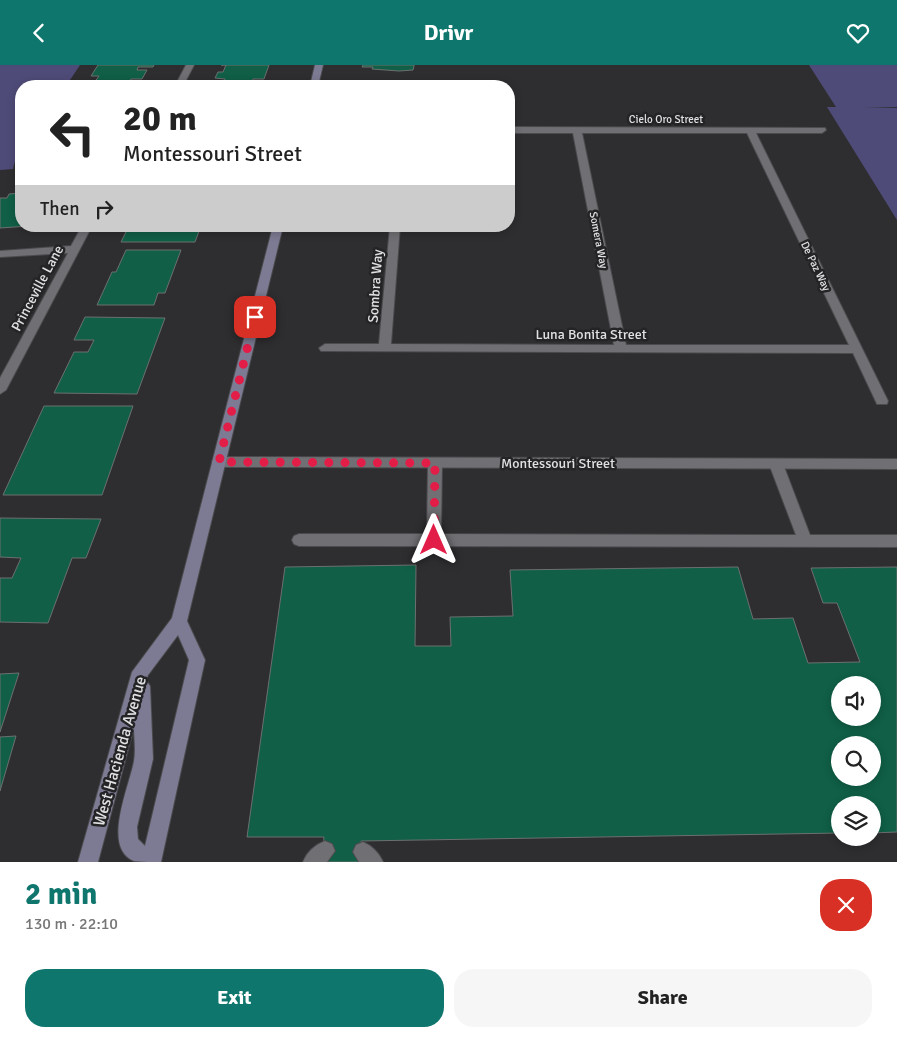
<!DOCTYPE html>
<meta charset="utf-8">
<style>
body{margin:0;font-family:Signika,sans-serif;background:#f6f6f6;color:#222;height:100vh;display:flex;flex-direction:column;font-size:19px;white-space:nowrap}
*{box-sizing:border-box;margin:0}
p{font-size:16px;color:#767676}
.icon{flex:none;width:28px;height:28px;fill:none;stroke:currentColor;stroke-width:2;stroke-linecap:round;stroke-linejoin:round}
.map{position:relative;height:797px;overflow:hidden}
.panel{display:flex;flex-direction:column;background:#fff;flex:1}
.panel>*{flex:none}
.guide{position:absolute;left:15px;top:15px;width:500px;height:152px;border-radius:20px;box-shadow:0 2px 8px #0003;background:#fff;color:#222;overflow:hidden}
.controls{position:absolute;left:831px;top:611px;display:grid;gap:10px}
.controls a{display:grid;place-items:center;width:50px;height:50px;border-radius:50%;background:#fff;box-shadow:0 2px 8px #0003;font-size:25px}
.pin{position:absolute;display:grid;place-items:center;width:42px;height:42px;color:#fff;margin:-21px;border-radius:10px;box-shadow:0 2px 8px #0006}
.me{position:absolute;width:55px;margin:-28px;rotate:0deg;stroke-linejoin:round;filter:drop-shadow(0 0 4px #0008)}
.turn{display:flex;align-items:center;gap:18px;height:105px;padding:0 25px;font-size:22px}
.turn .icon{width:65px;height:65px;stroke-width:2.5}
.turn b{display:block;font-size:35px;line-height:42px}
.then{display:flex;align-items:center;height:48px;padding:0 25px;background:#0003;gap:10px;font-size:19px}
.round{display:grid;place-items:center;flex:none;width:52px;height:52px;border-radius:20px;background:#f6f6f6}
.headline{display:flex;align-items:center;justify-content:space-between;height:85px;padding:0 25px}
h1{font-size:30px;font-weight:700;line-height:38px;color:#0f766e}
.button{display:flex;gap:10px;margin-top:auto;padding:10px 25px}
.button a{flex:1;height:58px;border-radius:20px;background:#0f766e;color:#fff;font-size:20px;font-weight:700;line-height:58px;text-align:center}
.button a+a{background:#f6f6f6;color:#222}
header{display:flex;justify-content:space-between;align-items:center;height:65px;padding:0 25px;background:#0f766e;color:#fff;font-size:22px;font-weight:700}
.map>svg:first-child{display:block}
.green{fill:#4f4b78}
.building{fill:#105f46;stroke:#6c706e;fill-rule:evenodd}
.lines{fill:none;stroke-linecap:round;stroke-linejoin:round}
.service-casing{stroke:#4b4b4e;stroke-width:2}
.minor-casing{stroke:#4b4b4e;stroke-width:2}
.secondary-casing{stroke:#4b4b4e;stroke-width:2}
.service{fill:#707074;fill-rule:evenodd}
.minor{fill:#707074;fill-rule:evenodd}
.secondary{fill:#7d7b93;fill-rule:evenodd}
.route{stroke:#e11d48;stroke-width:9;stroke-dasharray:0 16.2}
.labels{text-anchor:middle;stroke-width:5;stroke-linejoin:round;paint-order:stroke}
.far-street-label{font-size:11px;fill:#e1e1e3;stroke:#242427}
.street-label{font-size:14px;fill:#e1e1e3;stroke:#242427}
.near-street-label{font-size:16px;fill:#e1e1e3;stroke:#242427}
</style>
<header><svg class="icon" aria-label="back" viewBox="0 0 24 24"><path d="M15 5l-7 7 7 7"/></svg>Drivr<svg class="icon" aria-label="heart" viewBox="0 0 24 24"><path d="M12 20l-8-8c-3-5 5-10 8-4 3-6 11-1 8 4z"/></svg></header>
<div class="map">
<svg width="897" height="797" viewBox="0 0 897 797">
<rect width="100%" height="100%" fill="#2e2e31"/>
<g class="green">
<polygon points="0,0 80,0 68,18 54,18 52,21 21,21 21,72 13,104 0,105"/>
<polygon points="809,0 897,0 897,42 865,42 897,43 897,155 827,42 836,42"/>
</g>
<g class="building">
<polygon points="98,0 154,0 153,2 138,2 137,5 147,5 142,14 131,14 128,18 94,18 99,11 91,11"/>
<polygon points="221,0 269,0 264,14 253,14 250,21 222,21 225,14 215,13 218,7 223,7 226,0"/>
<polygon points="363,0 414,0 414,1 413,5 399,6 372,4 373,2 362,2"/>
<polygon points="21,128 21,161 29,161 0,163 0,133 7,133 9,129"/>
<polygon points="129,161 201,161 195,177 121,177"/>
<polygon points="126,185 181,185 165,228 158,228 154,240 97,240 112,207 116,207"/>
<polygon points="85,252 165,253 137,329 54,328 74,287 88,287 94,275 74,275"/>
<polygon points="44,341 133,341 102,430 3,430"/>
<polygon points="0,453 101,454 86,493 72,493 48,558 0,557 0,513 12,513 21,493 0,492"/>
<path d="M 416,500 L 415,581 L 451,581 L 450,552 L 513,551 L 510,505 L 738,502 L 753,554 L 793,553 L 808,598 L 860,597 L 837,538 L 823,538 L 811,503 L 897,502 L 897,767 L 872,768 L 872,740 L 840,740 L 840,768 L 361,776 L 360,797 L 322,797 L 324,772 L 247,772 L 285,502 ZM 840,620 L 872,620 L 872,652 L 840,652 ZM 840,680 L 872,680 L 872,712 L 840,712 Z"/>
<polygon points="19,608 0,667 0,609"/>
<polygon points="16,671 0,726 0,672"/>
</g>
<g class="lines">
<defs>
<g id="service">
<polygon points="435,393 440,394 442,398 441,469 796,470 769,399 771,395 781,395 783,399 810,470 897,470 897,482 299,481 294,479 292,475 294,471 299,469 427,469 428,398 430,394"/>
<path d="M 325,776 L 332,779 L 335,786 L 327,797 L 303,797 C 307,787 315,780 325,776 Z"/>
<path d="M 363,777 C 372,781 379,788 383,797 L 359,797 L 353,787 L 356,780 Z"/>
</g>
<g id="minor">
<polygon points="186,0 194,0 183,21 175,21"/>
<path d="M 509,62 L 825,63 L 826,65 L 822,68 L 756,68 L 888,336 L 887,339 L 877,339 L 853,288 L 321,286 L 319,283 L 325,279 L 379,279 L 390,161 L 400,161 L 391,279 L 614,280 L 573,68 L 509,68 ZM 582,68 L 747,68 L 849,280 L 626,280 Z"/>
<polygon points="82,161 92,161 6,325 0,329 0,313 68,188 0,192 0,186 71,181"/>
<polygon points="219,392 897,394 897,404 219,402 214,401 212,397 214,393"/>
</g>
<g id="secondary">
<polygon points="315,0 323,0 318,21 310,21"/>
<path d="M 273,161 L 283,161 L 187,556 L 205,595 L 161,797 C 153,797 142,797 134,796 C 101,783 130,720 134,696 C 136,685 134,673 134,662 L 98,797 L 78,797 L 132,607 L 172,553 ZM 178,570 L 189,595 L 145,781 L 138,774 L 137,762 L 153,694 L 150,621 L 146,615 L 148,610 Z"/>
</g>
</defs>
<use href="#service" class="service-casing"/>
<use href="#minor" class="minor-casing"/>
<use href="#secondary" class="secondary-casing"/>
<use href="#service" class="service"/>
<use href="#minor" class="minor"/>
<use href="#secondary" class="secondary"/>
</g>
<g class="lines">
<polyline class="route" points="255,252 219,397 435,398 434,475"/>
</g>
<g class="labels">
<g class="far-street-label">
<text x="666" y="58">Cielo Oro Street</text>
<text transform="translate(599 175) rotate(79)" y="4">Somera Way</text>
<text transform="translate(816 201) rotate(64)" y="4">De Paz Way</text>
</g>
<g class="street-label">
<text transform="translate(375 221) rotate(-86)" y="5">Sombra Way</text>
<text transform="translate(37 223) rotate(-62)" y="5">Princeville Lane</text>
<text x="591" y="274">Luna Bonita Street</text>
<text x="558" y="403">Montessouri Street</text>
</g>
<g class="near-street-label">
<text transform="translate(119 686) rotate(-74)" y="6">West Hacienda Avenue</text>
</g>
</g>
</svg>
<div class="controls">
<a><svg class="icon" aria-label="sound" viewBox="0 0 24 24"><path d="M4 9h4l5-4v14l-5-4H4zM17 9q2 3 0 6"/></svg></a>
<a><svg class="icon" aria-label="search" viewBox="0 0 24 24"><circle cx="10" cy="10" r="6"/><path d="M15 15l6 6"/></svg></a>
<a><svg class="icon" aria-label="layers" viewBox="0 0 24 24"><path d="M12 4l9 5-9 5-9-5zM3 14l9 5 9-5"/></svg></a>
</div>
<div class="pin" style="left:255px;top:252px;background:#d93025"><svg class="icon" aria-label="arrive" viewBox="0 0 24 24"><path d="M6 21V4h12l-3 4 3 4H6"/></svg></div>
<svg class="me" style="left:434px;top:475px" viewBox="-20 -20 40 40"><path d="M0-17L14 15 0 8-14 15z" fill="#e11d48" stroke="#fff" stroke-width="4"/></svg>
<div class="guide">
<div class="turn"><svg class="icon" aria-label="left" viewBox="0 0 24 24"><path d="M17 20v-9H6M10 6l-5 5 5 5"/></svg><div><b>20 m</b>Montessouri Street</div></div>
<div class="then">Then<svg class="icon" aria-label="right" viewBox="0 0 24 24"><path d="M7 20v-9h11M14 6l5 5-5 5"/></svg></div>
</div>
</div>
<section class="panel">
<div class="headline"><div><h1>2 min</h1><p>130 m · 22:10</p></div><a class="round" style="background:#d93025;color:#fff"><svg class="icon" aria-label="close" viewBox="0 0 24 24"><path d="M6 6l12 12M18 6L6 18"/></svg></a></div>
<div class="button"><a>Exit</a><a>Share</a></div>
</section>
